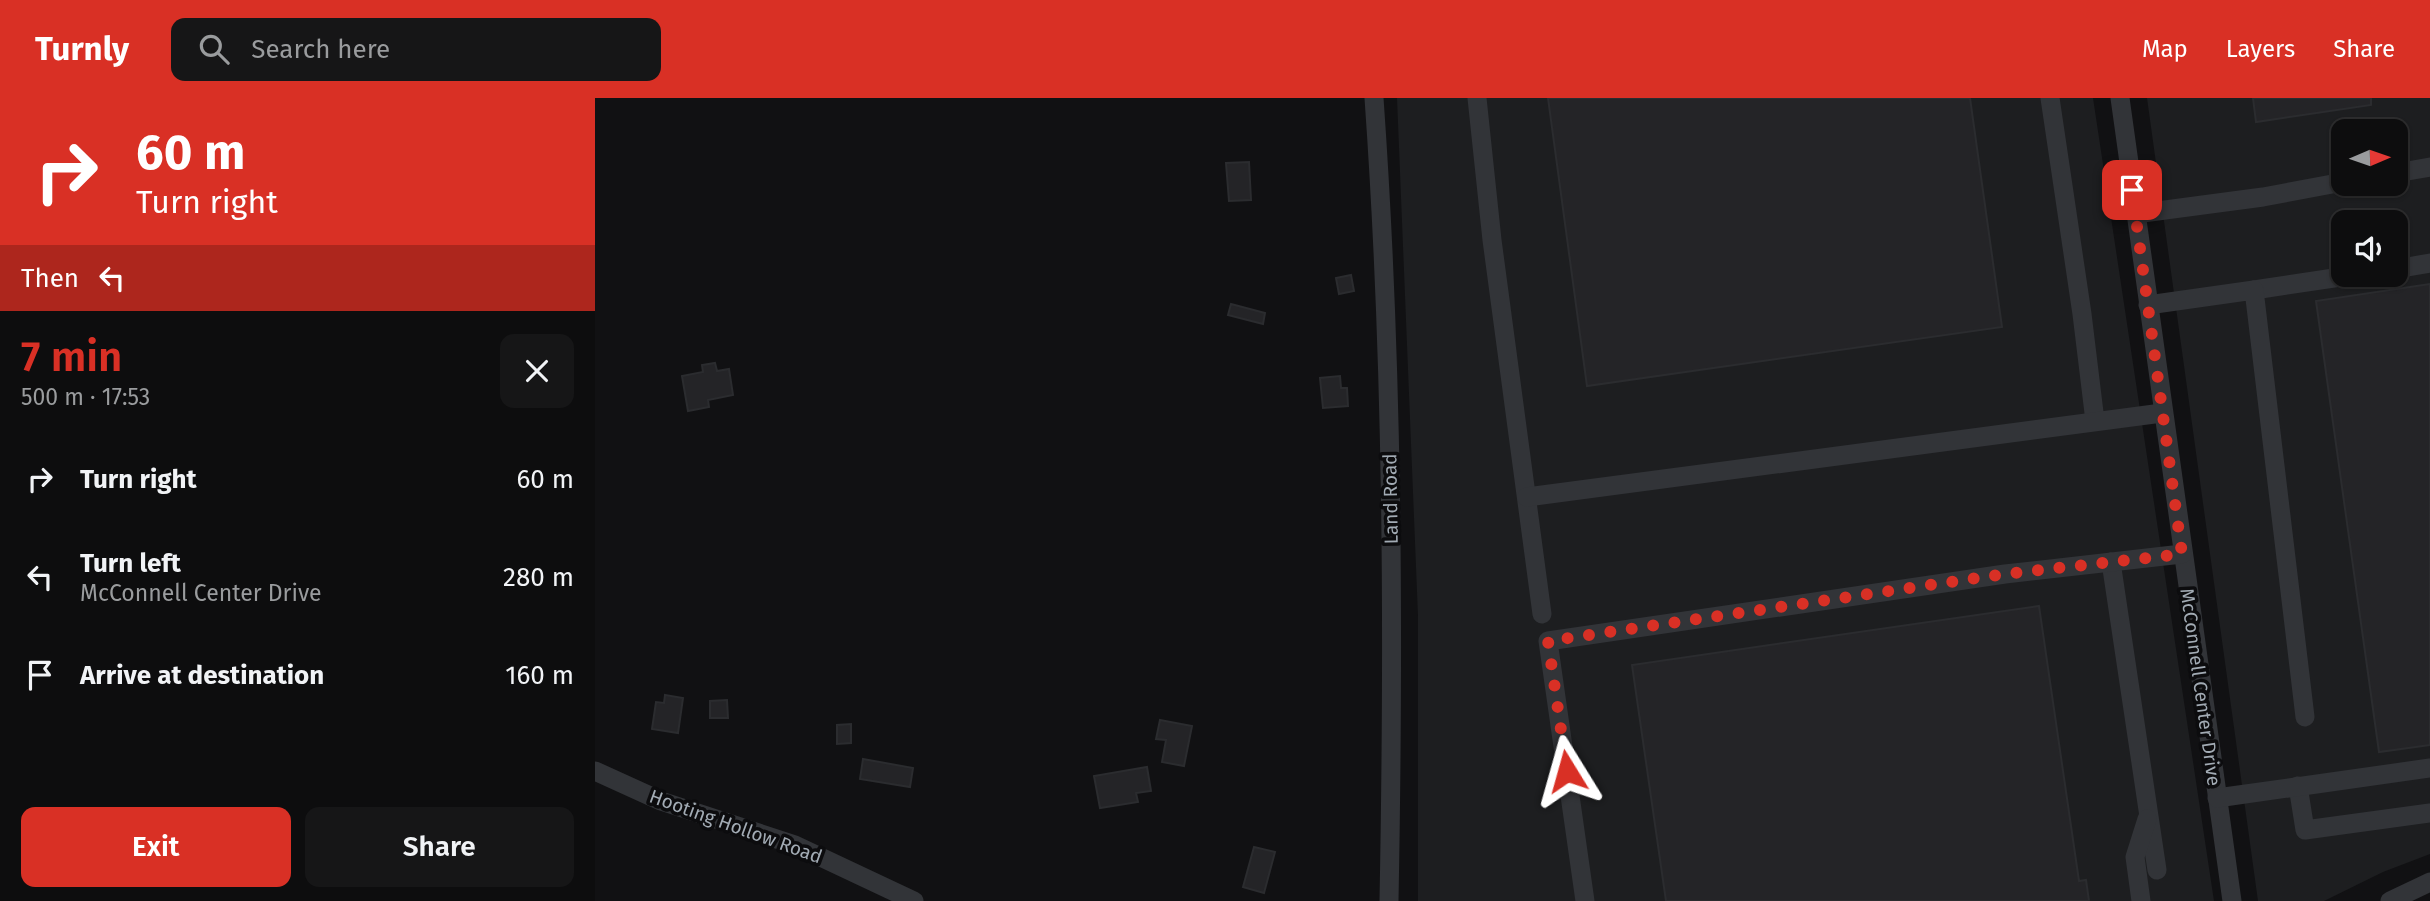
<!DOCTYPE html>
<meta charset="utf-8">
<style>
body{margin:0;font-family:"Fira Sans",sans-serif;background:#161617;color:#f1f3f6;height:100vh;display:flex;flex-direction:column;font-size:26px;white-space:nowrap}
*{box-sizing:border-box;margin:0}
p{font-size:23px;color:#9a9c9e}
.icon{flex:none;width:38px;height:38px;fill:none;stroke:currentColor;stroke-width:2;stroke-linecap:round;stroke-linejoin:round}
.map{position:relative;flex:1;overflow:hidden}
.sheet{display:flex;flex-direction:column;background:#0d0d0e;width:595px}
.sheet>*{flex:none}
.banner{background:#d93025;color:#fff;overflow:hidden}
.needle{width:46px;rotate:88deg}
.buttons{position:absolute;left:1736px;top:21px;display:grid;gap:14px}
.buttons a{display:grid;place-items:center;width:77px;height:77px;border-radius:14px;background:#0d0d0e;box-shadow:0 2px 5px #0004,0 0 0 2px #2d2d2e;font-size:35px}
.pin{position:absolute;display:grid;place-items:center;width:60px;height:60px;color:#fff;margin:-30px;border-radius:14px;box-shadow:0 4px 10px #0006}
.me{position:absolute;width:77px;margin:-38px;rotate:352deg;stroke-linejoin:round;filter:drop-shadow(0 0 5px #0008)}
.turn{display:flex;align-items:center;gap:24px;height:147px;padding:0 21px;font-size:32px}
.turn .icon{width:91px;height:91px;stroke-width:2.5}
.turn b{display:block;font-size:49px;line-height:60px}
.then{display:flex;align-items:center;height:66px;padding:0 21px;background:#0003;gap:14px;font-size:26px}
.round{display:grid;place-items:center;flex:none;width:74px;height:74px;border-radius:14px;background:#161617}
.head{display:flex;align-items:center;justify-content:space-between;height:119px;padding:0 21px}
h1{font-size:42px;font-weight:600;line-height:52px;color:#d93025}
.cta{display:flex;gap:14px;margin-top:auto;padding:14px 21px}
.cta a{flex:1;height:80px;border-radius:14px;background:#d93025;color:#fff;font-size:28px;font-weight:600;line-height:80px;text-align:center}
.cta a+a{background:#161617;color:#f1f3f6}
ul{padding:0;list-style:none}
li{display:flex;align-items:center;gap:21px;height:98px;padding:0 21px}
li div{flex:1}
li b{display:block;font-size:26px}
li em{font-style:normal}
header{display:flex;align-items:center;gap:42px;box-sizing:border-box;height:98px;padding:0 35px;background:#d93025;color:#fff}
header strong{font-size:33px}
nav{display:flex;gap:38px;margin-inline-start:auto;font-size:24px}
.search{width:490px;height:63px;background:#161617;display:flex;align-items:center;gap:18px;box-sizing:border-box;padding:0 24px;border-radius:14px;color:#9a9c9e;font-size:26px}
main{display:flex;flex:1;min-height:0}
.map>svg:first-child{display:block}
.built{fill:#1d1e20;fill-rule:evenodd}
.building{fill:#242427;stroke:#2b2c2f;stroke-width:2}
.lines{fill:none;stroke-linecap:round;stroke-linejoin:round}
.minor{stroke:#323438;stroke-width:19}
.route{stroke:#d93025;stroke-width:12;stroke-dasharray:0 21.6}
.labels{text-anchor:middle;stroke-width:7;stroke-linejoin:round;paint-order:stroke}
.street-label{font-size:19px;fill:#a2abb4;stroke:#0c0c0e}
</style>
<header>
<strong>Turnly</strong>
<div class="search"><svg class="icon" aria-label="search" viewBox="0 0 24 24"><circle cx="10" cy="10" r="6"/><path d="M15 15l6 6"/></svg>Search here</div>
<nav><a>Map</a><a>Layers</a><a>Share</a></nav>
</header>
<main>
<section class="sheet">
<div class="banner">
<div class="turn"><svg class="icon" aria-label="right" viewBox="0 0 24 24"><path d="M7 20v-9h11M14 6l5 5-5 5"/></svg><div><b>60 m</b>Turn right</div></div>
<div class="then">Then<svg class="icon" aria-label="left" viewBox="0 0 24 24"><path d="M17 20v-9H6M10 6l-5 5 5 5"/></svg></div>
</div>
<div class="head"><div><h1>7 min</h1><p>500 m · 17:53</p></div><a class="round"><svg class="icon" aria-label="close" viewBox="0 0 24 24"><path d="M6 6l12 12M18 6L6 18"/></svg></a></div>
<ul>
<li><svg class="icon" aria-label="right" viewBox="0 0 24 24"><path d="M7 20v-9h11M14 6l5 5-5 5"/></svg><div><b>Turn right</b></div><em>60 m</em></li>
<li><svg class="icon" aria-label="left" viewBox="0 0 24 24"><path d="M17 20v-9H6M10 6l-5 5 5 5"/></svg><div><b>Turn left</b><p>McConnell Center Drive</p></div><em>280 m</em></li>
<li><svg class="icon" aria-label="arrive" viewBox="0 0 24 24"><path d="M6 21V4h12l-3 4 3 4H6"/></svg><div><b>Arrive at destination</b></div><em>160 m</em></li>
</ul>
<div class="cta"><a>Exit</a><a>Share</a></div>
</section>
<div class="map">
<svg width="1835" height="803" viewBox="0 0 1835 803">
<rect width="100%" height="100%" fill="#111113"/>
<g class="built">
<polygon points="802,0 1498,0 1619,803 823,803 823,518"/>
<path d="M 1552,0 L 1835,0 L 1835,756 L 1788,774 L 1729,803 L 1663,803 ZM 1748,33 L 1801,33 L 1801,86 L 1748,86 ZM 1748,124 L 1801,124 L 1801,177 L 1748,177 Z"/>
</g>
<g class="building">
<polygon points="953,0 1375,0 1407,229 992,288"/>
<polygon points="1658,0 1776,0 1776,7 1661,24"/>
<polygon points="654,64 656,102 634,103 631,65"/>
<polygon points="756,177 759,193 744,196 741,180"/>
<polygon points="1835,186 1835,647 1784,654 1721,203"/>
<polygon points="636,206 670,215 668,226 633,217"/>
<polygon points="120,265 122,273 134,271 138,297 113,302 114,309 93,313 87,278 108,274 107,267"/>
<polygon points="745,278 746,290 752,290 753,308 728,310 725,280"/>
<polygon points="1444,508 1484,783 1491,782 1494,803 1071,803 1037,567"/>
<polygon points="70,597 88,600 83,635 57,631 61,604 69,605"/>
<polygon points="132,602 133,620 115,620 115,603"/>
<polygon points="565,622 597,628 589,668 567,664 571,642 561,641"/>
<polygon points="256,626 256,645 242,646 242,627"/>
<polygon points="268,661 318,670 315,689 265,681"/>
<polygon points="552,669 556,693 541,695 543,704 505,710 499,678"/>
<polygon points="659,749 680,754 669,795 648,789"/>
</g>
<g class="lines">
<g class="minor">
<path d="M 779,0 C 798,267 799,535 794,803"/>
<polyline points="882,0 897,142 947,516"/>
<polyline points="1455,0 1487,216 1500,323"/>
<polyline points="1525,0 1637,803"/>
<polyline points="1801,75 1835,69"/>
<polyline points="1540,116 1668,99 1748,84"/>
<polyline points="1801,171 1835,165"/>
<polyline points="1659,192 1759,177"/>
<polyline points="1553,207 1659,192 1710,619"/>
<polyline points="932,399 1567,315"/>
<polyline points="1516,464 1562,772"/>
<polyline points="0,673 66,703 200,747 319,803"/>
<polyline points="1703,688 1710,732 1835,715"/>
<polyline points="1622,700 1835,670"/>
<polyline points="990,803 953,543 1410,476 1587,456"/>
<polyline points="1546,803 1540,759 1552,721"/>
<polyline points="1795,803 1835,784"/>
</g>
</g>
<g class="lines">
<polyline class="route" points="972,673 953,543 1410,476 1587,456 1537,92"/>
</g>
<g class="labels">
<g class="street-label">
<text transform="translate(795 401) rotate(-91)" y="7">Land Road</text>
<text transform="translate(1606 589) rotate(82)" y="7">McConnell Center Drive</text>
<text transform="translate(141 728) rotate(20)" y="7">Hooting Hollow Road</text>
</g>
</g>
</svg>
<div class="buttons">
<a><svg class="needle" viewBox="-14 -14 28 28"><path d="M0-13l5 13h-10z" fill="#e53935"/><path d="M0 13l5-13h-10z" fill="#9a9c9e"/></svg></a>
<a><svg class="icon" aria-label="sound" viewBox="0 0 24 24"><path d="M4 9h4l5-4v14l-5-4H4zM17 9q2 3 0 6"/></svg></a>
</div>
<div class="pin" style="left:1537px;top:92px;background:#d93025"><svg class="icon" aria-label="arrive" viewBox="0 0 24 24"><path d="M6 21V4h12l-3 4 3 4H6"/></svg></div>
<svg class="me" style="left:972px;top:673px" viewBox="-20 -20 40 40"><path d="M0-17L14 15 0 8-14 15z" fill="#d93025" stroke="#fff" stroke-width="4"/></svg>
</div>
</main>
